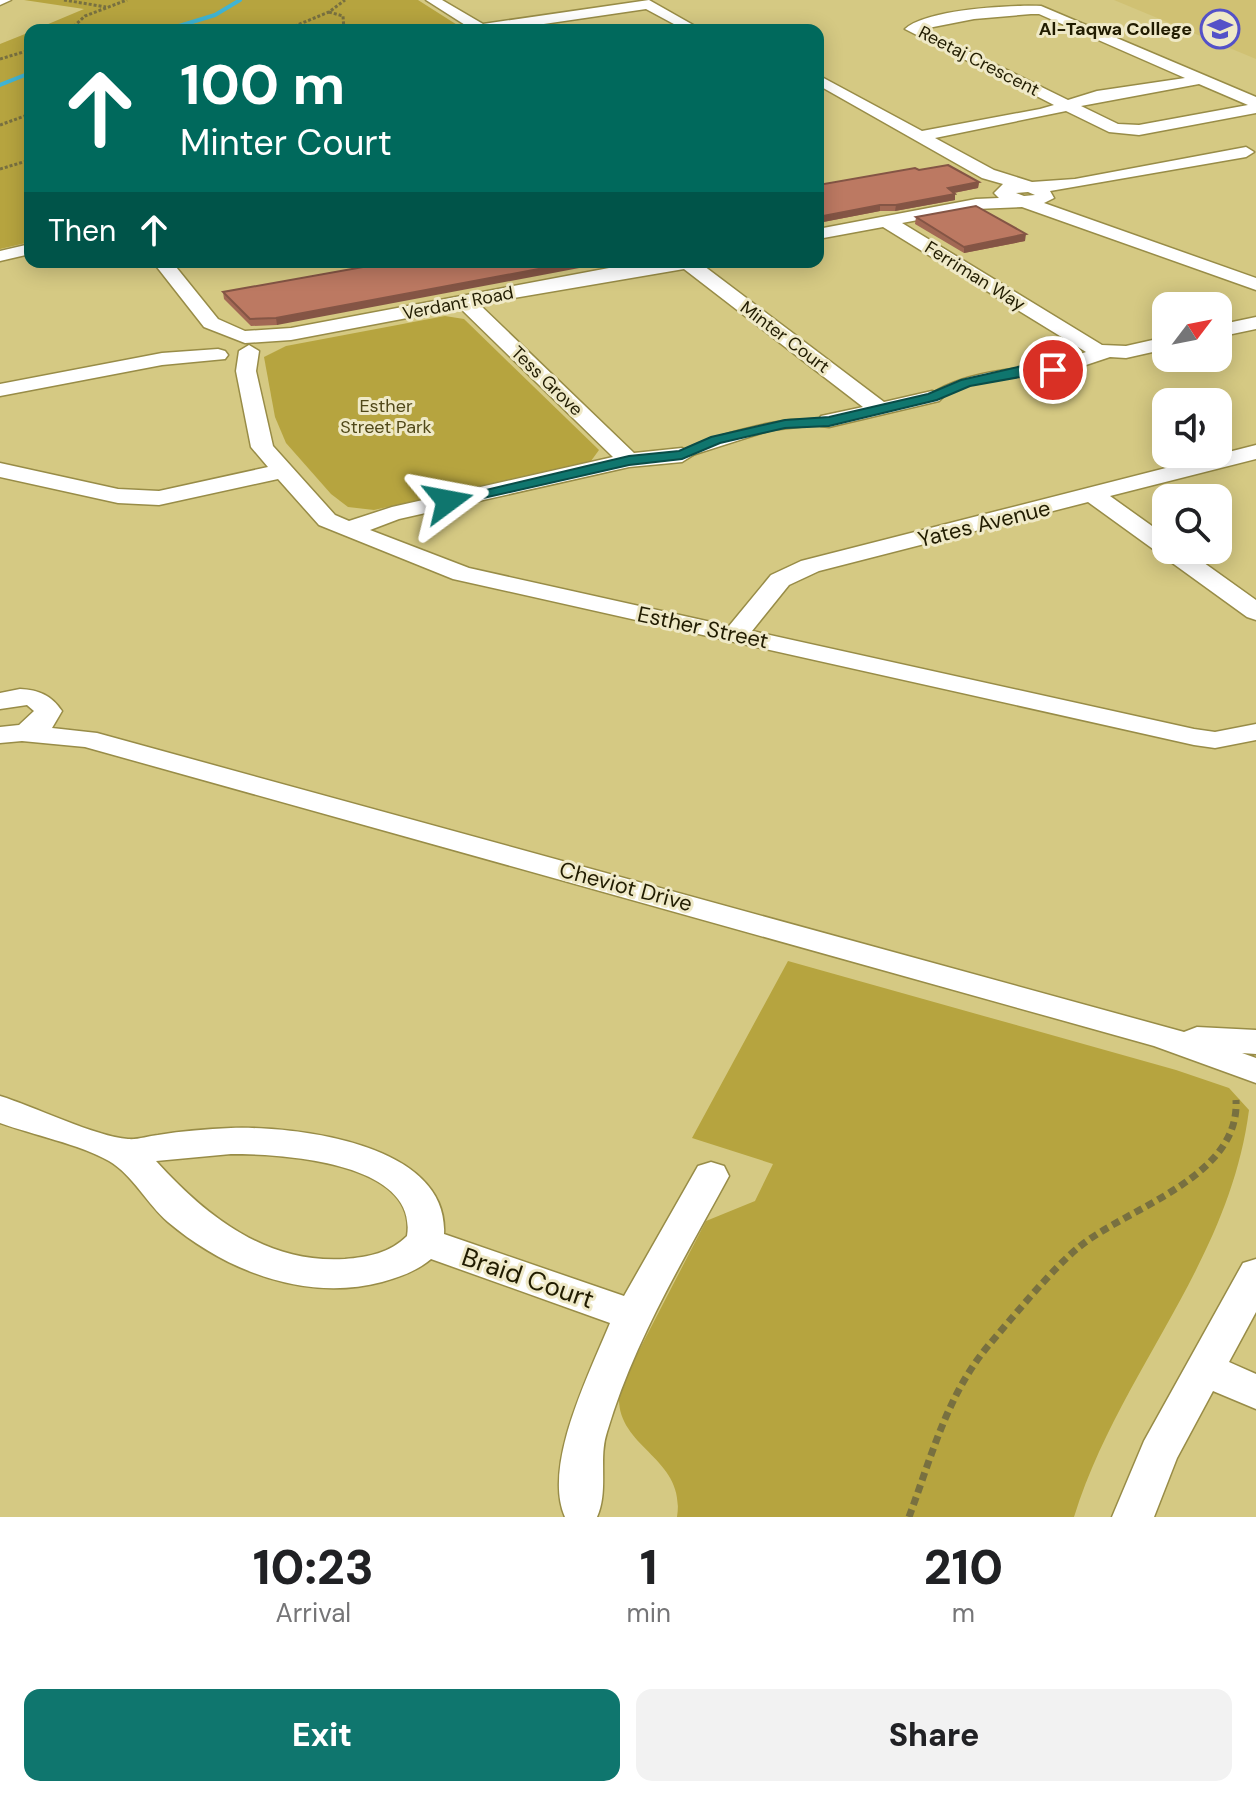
<!DOCTYPE html>
<style>
body{margin:0;font-family:"DM Sans",sans-serif;background:#f2f2f2;color:#202124;height:100vh;display:flex;flex-direction:column;font-size:30px;white-space:nowrap}
*{box-sizing:border-box;margin:0}
p{font-size:26px;color:#757577}
.icon{flex:none;width:44px;height:44px;fill:none;stroke:currentColor;stroke-width:2;stroke-linecap:round;stroke-linejoin:round}
.map{position:relative;height:1517px;overflow:hidden}
.sheet{display:flex;flex-direction:column;background:#fff;flex:1}
.sheet>*{flex:none}
.hud{position:absolute;left:24px;top:24px;width:800px;height:244px;border-radius:16px;box-shadow:0 4px 20px #0003;background:#00695c;color:#fff;overflow:hidden}
.needle{width:52px;rotate:58deg}
.tools{position:absolute;left:1152px;top:292px;display:grid;gap:16px}
.tools a{display:grid;place-items:center;width:80px;height:80px;border-radius:16px;background:#fff;box-shadow:0 4px 20px #0003;font-size:40px}
.pin{position:absolute;display:grid;place-items:center;width:68px;height:68px;color:#fff;margin:-34px;border:4px solid #fff;border-radius:50%;box-shadow:0 2px 8px #0007}
.me{position:absolute;width:88px;margin:-44px;rotate:77deg;stroke-linejoin:round;filter:drop-shadow(0 0 6px #0008)}
.turn{display:flex;align-items:center;gap:28px;height:168px;padding:0 24px;font-size:36px}
.turn .icon{width:104px;height:104px;stroke-width:2.5}
.turn b{display:block;font-size:56px;line-height:68px}
.then{display:flex;align-items:center;height:76px;padding:0 24px;background:#0003;gap:16px;font-size:30px}
.eta{display:flex;justify-content:space-evenly;align-items:center;height:136px;text-align:center}
.eta b{font-size:48px;font-weight:800;line-height:56px}
.button{display:flex;gap:16px;margin-top:auto;padding:16px 24px}
.button a{flex:1;height:92px;border-radius:16px;background:#0f766e;color:#fff;font-size:32px;font-weight:800;line-height:92px;text-align:center}
.button a+a{background:#f2f2f2;color:#202124}
.map>svg:first-child{display:block}
.built{fill:#d0c173}
.green{fill:#b6a43f}
.lines{fill:none;stroke-linecap:round;stroke-linejoin:round}
.stream{stroke:#40b4d3;stroke-width:4}
.service-casing{stroke:#988c47;stroke-width:3}
.minor-casing{stroke:#988c47;stroke-width:3}
.path-far1{stroke:#787040;stroke-width:3;stroke-dasharray:3 2;stroke-linecap:butt}
.path{stroke:#787040;stroke-width:7;stroke-dasharray:8 5;stroke-linecap:butt}
.service{fill:#fff;fill-rule:evenodd}
.minor{fill:#fff;fill-rule:evenodd}
.wall{fill:#a26854}
.shaded-wall{fill:#845545}
.building{fill:#bc7962;stroke:#845545;stroke-width:2}
.route{fill:#0f766e;stroke:#0a4d48;stroke-width:2}
.labels{text-anchor:middle;stroke-width:6;stroke-linejoin:round;paint-order:stroke}
.far-poi-label{font-size:18px;font-weight:bold;fill:#211c01;stroke:#efe9c7;text-anchor:end}
.far-street-label{font-size:18px;fill:#211c01;stroke:#efe9c7}
.far-park-label{font-size:18px;fill:#504818;stroke:#efe9c7}
.street-label{font-size:22px;fill:#211c01;stroke:#efe9c7}
.near-street-label{font-size:26px;fill:#211c01;stroke:#efe9c7}
</style>
<div class="map">
<svg width="1256" height="1517" viewBox="0 0 1256 1517">
<rect width="100%" height="100%" fill="#d5c983"/>
<polygon class="built" points="1114,0 1256,0 1256,59"/>
<g class="green">
<polygon points="24,0 418,0 462,28 34,30 84,9"/>
<polygon points="30,32 30,242 0,249 0,44"/>
<polygon points="445,316 464,319 599,450 591,461 374,510 348,507 331,494 286,443 275,417 264,357 286,346"/>
<path d="M 788,961 L 1176,1070 L 1229,1088 L 1249,1110 C 1229,1265 1119,1372 1074,1517 L 677,1517 C 687,1454 609,1448 620,1387 L 706,1221 L 755,1201 L 773,1164 L 692,1138 Z"/>
</g>
<g class="lines">
<g class="stream">
<polyline points="166,30 215,15 240,0"/>
<polyline points="0,85 30,73"/>
</g>
<defs>
<g id="service">
<path d="M 1059,365 L 1063,366 L 1063,370 C 1031,375 1000,375 969,384 C 955,388 943,400 928,399 L 927,397 C 959,372 1019,367 1059,365 Z"/>
<path d="M 829,418 L 834,421 L 833,423 L 771,430 L 686,457 L 678,457 L 676,455 C 698,439 763,423 791,420 C 804,419 816,420 829,418 Z"/>
</g>
<g id="minor">
<polygon points="0,0 11,0 0,5"/>
<polygon points="426,0 442,0 483,24 649,0 702,30 685,30 646,9 503,30 473,30"/>
<path d="M 1041,6 L 1256,97 L 1256,113 L 1139,135 L 1109,132 L 1066,111 L 935,138 L 994,170 L 1032,182 L 1075,179 L 1246,147 L 1254,152 L 1246,157 L 1050,191 L 1054,198 L 1044,203 L 1256,278 L 1256,290 L 1022,207 L 976,209 L 902,223 L 1102,345 L 1126,346 L 1166,337 L 1166,349 L 1126,358 L 1110,357 L 1059,374 L 1049,368 L 1052,364 L 1086,352 L 883,227 L 818,239 L 818,229 L 976,199 L 999,198 L 994,193 L 1003,184 L 982,178 L 818,85 L 818,75 L 922,131 L 1040,109 L 1054,105 L 905,29 C 927,9 1010,5 1041,6 ZM 1031,14 L 1039,14 L 1185,78 L 1097,91 L 1068,100 L 923,29 L 974,19 ZM 1199,84 L 1248,105 L 1139,125 L 1118,124 L 1081,106 ZM 1028,192 L 1035,195 L 1024,196 L 1016,193 Z"/>
<polygon points="30,244 30,254 0,261 0,251"/>
<polygon points="153,262 172,262 218,319 245,331 291,328 625,265 708,262 704,266 884,402 932,391 939,393 943,397 939,401 829,427 821,426 818,421 821,416 863,407 684,269 479,304 634,453 682,448 693,455 682,462 629,467 399,519 370,530 469,568 729,626 771,575 801,561 1256,445 1256,459 1110,496 1166,536 1166,550 1186,550 1256,600 1256,620 1247,617 1088,502 819,571 789,585 752,631 1194,729 1215,732 1256,724 1256,740 1215,748 1194,745 453,579 319,525 278,479 159,505 118,503 0,477 0,463 118,489 159,491 268,467 251,447 236,371 239,351 249,345 259,351 256,371 273,446 335,515 349,521 392,507 613,457 460,308 291,340 245,343 204,327"/>
<polygon points="1256,317 1256,329 1218,337 1218,325"/>
<polygon points="218,349 225,351 228,355 225,359 162,365 0,396 0,384 162,353"/>
<path d="M 20,689 C 39,690 51,695 62,711 L 52,728 L 97,733 L 1184,1032 L 1197,1027 L 1256,1030 L 1256,1054 L 1242,1053 L 1256,1058 L 1256,1083 L 1154,1046 L 85,747 L 22,741 L 0,743 L 0,727 L 19,725 L 34,711 L 27,705 L 0,709 L 0,693 Z"/>
<path d="M 0,1096 C 33,1106 97,1137 128,1139 C 137,1140 148,1136 158,1135 C 182,1131 207,1129 231,1128 C 295,1126 449,1143 444,1234 L 624,1296 L 698,1166 L 711,1162 L 724,1166 L 729,1176 C 684,1259 634,1341 607,1432 C 598,1459 609,1490 597,1517 L 565,1517 C 542,1466 590,1372 610,1323 L 431,1259 C 417,1271 400,1277 382,1282 C 306,1302 226,1271 168,1222 C 147,1204 133,1175 109,1161 C 79,1144 33,1135 0,1123 ZM 231,1154 C 279,1154 419,1161 407,1236 C 390,1253 368,1257 345,1259 C 266,1264 206,1216 156,1161 Z"/>
<polygon points="1256,1259 1256,1312 1229,1362 1256,1374 1256,1409 1213,1391 1177,1458 1154,1517 1112,1517 1144,1441 1243,1263"/>
</g>
</defs>
<use href="#service" class="service-casing"/>
<use href="#minor" class="minor-casing"/>
<g class="path-far1">
<polyline points="64,0 106,7"/>
<polyline points="329,12 343,16 344,30"/>
<polyline points="70,30 85,16 127,0"/>
<polyline points="285,30 329,12 345,0"/>
<polyline points="413,30 444,28"/>
<polyline points="0,59 30,50"/>
<polyline points="0,125 30,114"/>
<polyline points="0,169 30,160"/>
</g>
<path class="path" d="M 909,1517 C 931,1458 947,1395 988,1346 C 1012,1318 1052,1269 1079,1247 C 1128,1207 1240,1178 1236,1100"/>
<use href="#service" class="service"/>
<use href="#minor" class="minor"/>
</g>
<g class="wall">
<polygon points="919,170 979,182 978,188 954,193 955,200 895,211 880,211 818,223"/>
<polygon points="916,217 1025,241 964,253 915,224"/>
<polygon points="391,262 277,325 251,326 224,299 223,292"/>
</g>
<g class="shaded-wall">
<polygon points="979,182 978,188 948,194 948,188"/>
<polygon points="955,194 955,200 895,211 896,205"/>
<polygon points="880,205 880,211 818,223 818,217"/>
<polygon points="1026,234 1025,241 964,253 964,247"/>
<polygon points="576,262 611,262 277,325 276,318"/>
</g>
<g class="building">
<polygon points="948,165 979,182 948,188 955,194 896,205 880,205 818,217 818,185 915,168 919,170"/>
<polygon points="976,206 1026,234 964,247 916,217"/>
<polygon points="391,262 576,262 276,318 250,319 223,292"/>
</g>
<polygon class="route" points="1022,366 1053,366 1059,370 970,386 937,400 829,426 785,428 720,443 682,459 629,465 448,506 440,501 629,456 679,451 711,437 785,420 829,417 928,394 961,380"/>
<defs>
<symbol id="school-ring" viewBox="-11 -11 22 22"><circle r="9.5" fill="#efe9c7" stroke="#5451c8" stroke-width="1.5"/><path d="M0-5L7-2L0 1L-7-2ZM-4 1L0 2.5L4 1V4Q0 6-4 4Z" fill="#5451c8"/></symbol>
</defs>
<g fill-rule="evenodd">
<use href="#school-ring" x="1198" y="7" width="44" height="44"/>
</g>
<g class="labels">
<g class="far-poi-label">
<text x="1192" y="35">Al-Taqwa College</text>
</g>
<g class="far-street-label">
<text transform="translate(979 61) rotate(27)" y="6">Reetaj Crescent</text>
<text transform="translate(975 276) rotate(32)" y="6">Ferriman Way</text>
<text transform="translate(458 303) rotate(-11)" y="6">Verdant Road</text>
<text transform="translate(785 337) rotate(37)" y="6">Minter Court</text>
<text transform="translate(547 381) rotate(44)" y="6">Tess Grove</text>
</g>
<g class="far-park-label">
<text x="386" y="412">Esther<tspan x="386" dy="21">Street Park</tspan></text>
</g>
<g class="street-label">
<text transform="translate(984 523) rotate(-14)" y="8">Yates Avenue</text>
<text transform="translate(703 627) rotate(12)" y="8">Esther Street</text>
<text transform="translate(626 886) rotate(15)" y="8">Cheviot Drive</text>
</g>
<g class="near-street-label">
<text transform="translate(528 1278) rotate(19)" y="9">Braid Court</text>
</g>
</g>
</svg>
<div class="tools">
<a><svg class="needle" viewBox="-14 -14 28 28"><path d="M0-13l5 13h-10z" fill="#e53935"/><path d="M0 13l5-13h-10z" fill="#757577"/></svg></a>
<a><svg class="icon" aria-label="sound" viewBox="0 0 24 24"><path d="M4 9h4l5-4v14l-5-4H4zM17 9q2 3 0 6"/></svg></a>
<a><svg class="icon" aria-label="search" viewBox="0 0 24 24"><circle cx="10" cy="10" r="6"/><path d="M15 15l6 6"/></svg></a>
</div>
<div class="pin" style="left:1053px;top:370px;background:#d93025"><svg class="icon" aria-label="arrive" viewBox="0 0 24 24"><path d="M6 21V4h12l-3 4 3 4H6"/></svg></div>
<svg class="me" style="left:448px;top:501px" viewBox="-20 -20 40 40"><path d="M0-17L14 15 0 8-14 15z" fill="#0f766e" stroke="#fff" stroke-width="4"/></svg>
<div class="hud">
<div class="turn"><svg class="icon" aria-label="ahead" viewBox="0 0 24 24"><path d="M12 20V5M6 11l6-6 6 6"/></svg><div><b>100 m</b>Minter Court</div></div>
<div class="then">Then<svg class="icon" aria-label="ahead" viewBox="0 0 24 24"><path d="M12 20V5M6 11l6-6 6 6"/></svg></div>
</div>
</div>
<section class="sheet">
<div class="eta">
<div><b>10:23</b><p>Arrival</p></div>
<div><b>1</b><p>min</p></div>
<div><b>210</b><p>m</p></div>
</div>
<div class="button"><a>Exit</a><a>Share</a></div>
</section>
